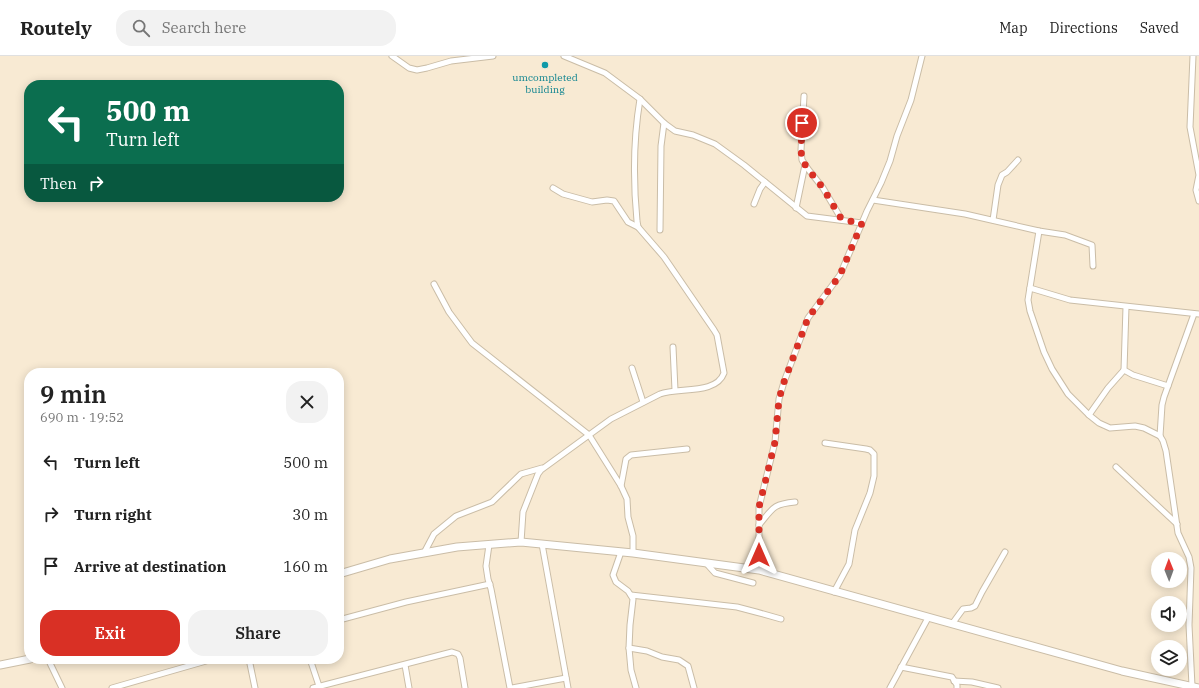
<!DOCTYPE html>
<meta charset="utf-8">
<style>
body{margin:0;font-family:"IBM Plex Serif",serif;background:#f2f2f2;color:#222;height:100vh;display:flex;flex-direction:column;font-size:15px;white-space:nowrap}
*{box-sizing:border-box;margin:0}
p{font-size:13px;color:#767676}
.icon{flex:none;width:22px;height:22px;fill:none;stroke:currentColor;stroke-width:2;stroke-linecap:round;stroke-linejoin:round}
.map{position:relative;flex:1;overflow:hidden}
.side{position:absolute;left:24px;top:312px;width:320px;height:296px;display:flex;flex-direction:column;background:#fff;border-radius:16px;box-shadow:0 2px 10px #0003}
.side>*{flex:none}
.banner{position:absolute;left:24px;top:24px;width:320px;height:122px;border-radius:16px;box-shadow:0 2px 10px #0003;background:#0b6e4f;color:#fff;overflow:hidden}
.needle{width:26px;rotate:359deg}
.tools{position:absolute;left:1151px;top:496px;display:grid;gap:8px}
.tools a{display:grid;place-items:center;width:36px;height:36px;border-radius:50%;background:#fff;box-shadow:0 2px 10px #0003;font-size:20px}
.pin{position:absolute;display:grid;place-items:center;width:34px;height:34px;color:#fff;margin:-17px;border:2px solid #fff;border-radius:50%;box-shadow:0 1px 4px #0007}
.me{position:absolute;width:44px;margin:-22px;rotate:0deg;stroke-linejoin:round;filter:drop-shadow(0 0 3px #0008)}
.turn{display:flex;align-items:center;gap:14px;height:84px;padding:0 16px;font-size:18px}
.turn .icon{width:52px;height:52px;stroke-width:2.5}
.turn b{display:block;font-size:28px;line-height:34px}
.then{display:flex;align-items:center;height:38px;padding:0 16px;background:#0003;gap:8px;font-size:15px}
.round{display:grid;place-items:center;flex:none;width:42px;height:42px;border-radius:16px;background:#f2f2f2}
.overview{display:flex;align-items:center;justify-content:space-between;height:68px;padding:0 16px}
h1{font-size:24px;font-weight:600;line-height:30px}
.cta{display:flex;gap:8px;margin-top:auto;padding:8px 16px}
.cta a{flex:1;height:46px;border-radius:16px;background:#d93025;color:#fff;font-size:16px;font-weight:600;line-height:46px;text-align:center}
.cta a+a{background:#f2f2f2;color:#222}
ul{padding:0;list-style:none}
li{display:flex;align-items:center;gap:12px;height:52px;padding:0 16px}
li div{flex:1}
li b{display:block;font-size:15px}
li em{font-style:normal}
header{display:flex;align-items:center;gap:24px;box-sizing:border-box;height:56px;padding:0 20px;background:#fff;border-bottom:1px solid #e0e0e0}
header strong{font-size:19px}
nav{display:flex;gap:22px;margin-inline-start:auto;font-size:14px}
.search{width:280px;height:36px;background:#f2f2f2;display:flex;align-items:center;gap:10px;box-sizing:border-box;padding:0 14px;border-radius:16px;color:#767676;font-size:15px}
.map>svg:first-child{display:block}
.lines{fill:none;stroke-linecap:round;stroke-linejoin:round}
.minor-casing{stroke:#cabda7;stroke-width:7}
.secondary-casing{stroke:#cabda7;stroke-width:9}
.minor{stroke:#fff;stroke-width:5}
.secondary{stroke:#fff;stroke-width:7}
.route{stroke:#d93025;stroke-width:7;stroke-dasharray:0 12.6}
.culture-dot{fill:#0f9aa8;stroke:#f8ead3;stroke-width:1.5}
.labels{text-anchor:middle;stroke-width:4;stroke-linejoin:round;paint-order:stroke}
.culture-label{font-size:10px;fill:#0d838f;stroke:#f8ead3}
</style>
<header>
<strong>Routely</strong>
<div class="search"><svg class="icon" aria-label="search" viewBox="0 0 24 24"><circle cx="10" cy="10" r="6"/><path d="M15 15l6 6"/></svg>Search here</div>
<nav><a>Map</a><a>Directions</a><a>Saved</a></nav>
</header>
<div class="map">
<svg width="1199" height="632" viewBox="0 0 1199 632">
<rect width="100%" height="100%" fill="#f8ead3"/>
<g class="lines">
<defs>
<g id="minor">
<polyline points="392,0 409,12 417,14 427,12 451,5 493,0"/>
<polyline points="564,0 605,17 640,43 664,67 675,75 693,79 715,88 744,109 807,160 862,167"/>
<polyline points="1193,0 1190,71 1199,119 1196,134 1199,145"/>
<polyline points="804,40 801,94 802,104 808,113 823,132 842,164"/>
<polyline points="553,132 563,138 592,146 607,144 614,145 628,166 638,171"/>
<polyline points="873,144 965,158 1039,175 1065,179 1092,189 1093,210"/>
<polyline points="754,148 760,133 765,126"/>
<polyline points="796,152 805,109"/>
<polyline points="993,164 998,129 1002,119 1007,116 1018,104"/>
<polyline points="660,174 661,90 664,67"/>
<polyline points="1039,175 1028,244 1030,255 1044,296 1052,313 1068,338 1089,359 1099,367 1110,372 1135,370 1144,372 1160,380 1163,385 1166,395 1178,477 1189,501 1191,512 1189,569 1192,630"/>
<polyline points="434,228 449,256 472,287 589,379 541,414 538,418 523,456 521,486"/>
<polyline points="1030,232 1070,244 1199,258"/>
<polyline points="1126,251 1124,314 1133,319 1168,330"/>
<polyline points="673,291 675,334"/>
<polyline points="632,312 643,346"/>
<polyline points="1089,359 1108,332 1124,314"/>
<polyline points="1160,380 1162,349 1164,341 1194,258"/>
<polyline points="825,387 866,393 870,394 874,398 874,420 870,437 855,474 849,508 834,536"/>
<polyline points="1116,411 1177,468"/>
<polyline points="621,430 626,403 631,399 687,393"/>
<path d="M 759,469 C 773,452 773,448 795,446"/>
<polyline points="542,488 568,632"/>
<polyline points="489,489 486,510 488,523 491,533 510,632"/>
<polyline points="621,496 613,519 616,526 628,535 633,543 630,569 629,592 631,614 636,632"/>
<polyline points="424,497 434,478 456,460 492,446 521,418 542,412"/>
<path d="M 633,497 L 633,480 L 628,461 L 627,443 L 621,430 L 589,379 L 611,363 L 660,338 C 679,331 716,339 724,317 L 717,279 L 714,274 L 664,201 L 638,171 L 637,165 C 633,123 633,85 640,43"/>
<polyline points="706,507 715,517 753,527"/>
<polyline points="759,514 759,451 775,386 779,343 784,326 808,262 840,219 867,155 881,127 890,105 897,80 911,44 922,0"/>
<polyline points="631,539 737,551 756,556 781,563"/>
<polyline points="339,564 406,546 490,528"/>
<polyline points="952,568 963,553 971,552 975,550 982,536 1005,496"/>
<polyline points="629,592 647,595 662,601 679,604 688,610 694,632"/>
<polyline points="48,603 62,632"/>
<polyline points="249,603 255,632"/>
<polyline points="310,603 319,630"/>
<polyline points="405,609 409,632"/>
<polyline points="901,611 952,621 957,629 957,632"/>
<polyline points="954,625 972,626 998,632"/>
<polyline points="112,632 213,603"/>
<polyline points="313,632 452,596 458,598 460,602 465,632"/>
<polyline points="512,632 566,622"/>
<polyline points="890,632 928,562"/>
</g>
<g id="secondary">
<polyline points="339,518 390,503 457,491 521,486 633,497 759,514 1122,615 1199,632"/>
<polyline points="0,609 30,603"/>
</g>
</defs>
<use href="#minor" class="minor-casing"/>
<use href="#secondary" class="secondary-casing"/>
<use href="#minor" class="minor"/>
<use href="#secondary" class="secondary"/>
</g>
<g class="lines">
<polyline class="route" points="759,499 759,451 775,386 779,343 784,326 808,262 840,219 862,167 842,164 823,132 808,113 802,104 801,94 802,67"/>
</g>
<circle class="culture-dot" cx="545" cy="9" r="4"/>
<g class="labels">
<g class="culture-label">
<text x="545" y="25">umcompleted<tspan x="545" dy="12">building</tspan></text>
</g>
</g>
</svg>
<div class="tools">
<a><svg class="needle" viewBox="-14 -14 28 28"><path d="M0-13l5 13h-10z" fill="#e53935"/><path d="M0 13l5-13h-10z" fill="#767676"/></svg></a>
<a><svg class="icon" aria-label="sound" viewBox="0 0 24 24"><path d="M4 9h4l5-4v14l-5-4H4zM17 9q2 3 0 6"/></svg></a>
<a><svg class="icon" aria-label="layers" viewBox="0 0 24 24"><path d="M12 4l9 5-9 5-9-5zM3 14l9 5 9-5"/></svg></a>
</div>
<div class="pin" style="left:802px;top:67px;background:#d93025"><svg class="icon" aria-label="arrive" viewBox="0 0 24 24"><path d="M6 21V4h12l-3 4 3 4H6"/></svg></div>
<svg class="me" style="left:759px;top:499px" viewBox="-20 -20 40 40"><path d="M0-17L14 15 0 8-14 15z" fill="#d93025" stroke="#fff" stroke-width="4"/></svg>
<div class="banner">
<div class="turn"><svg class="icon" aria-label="left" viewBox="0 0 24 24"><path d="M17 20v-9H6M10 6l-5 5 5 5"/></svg><div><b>500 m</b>Turn left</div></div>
<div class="then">Then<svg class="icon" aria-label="right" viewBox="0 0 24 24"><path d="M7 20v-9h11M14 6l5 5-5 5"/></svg></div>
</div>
<section class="side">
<div class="overview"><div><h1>9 min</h1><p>690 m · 19:52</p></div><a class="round"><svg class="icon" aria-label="close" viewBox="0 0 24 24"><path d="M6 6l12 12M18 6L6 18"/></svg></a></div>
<ul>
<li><svg class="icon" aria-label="left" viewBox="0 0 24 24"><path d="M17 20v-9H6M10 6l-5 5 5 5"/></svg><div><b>Turn left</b></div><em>500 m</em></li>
<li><svg class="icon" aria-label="right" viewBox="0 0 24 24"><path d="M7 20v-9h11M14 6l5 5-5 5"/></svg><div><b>Turn right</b></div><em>30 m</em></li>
<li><svg class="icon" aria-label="arrive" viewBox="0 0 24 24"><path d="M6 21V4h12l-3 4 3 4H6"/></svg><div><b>Arrive at destination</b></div><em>160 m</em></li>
</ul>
<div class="cta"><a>Exit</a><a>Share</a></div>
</section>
</div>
